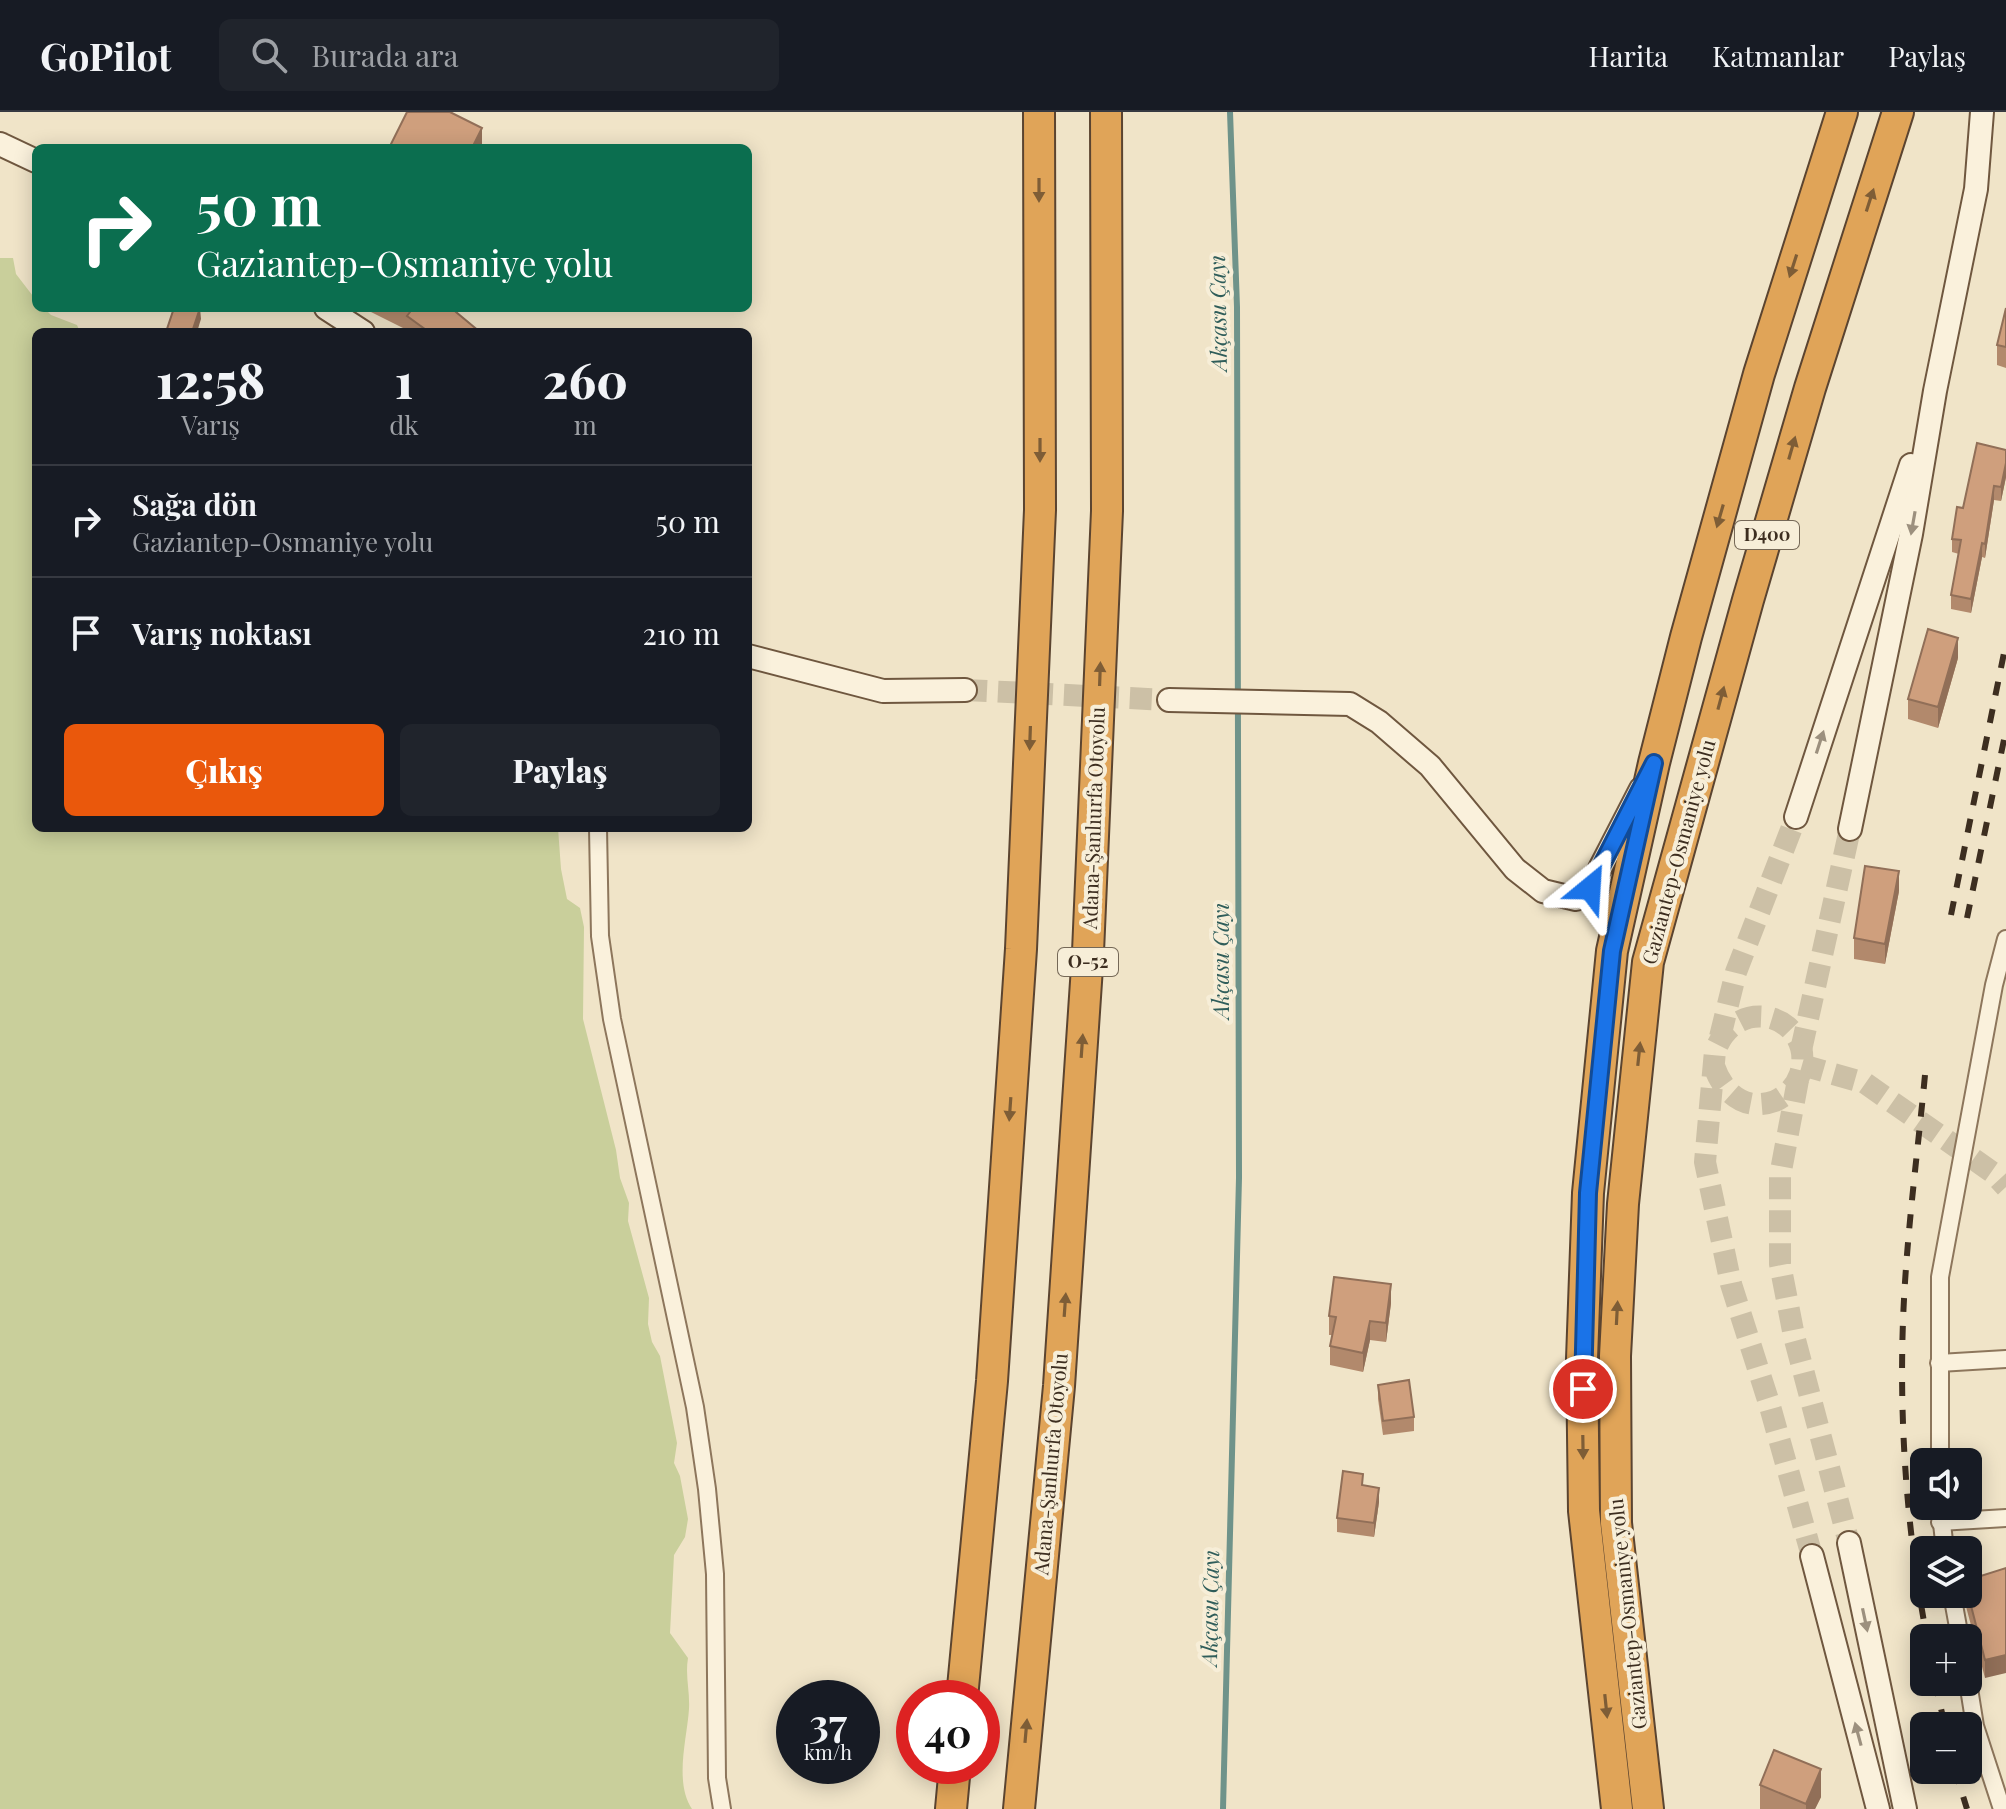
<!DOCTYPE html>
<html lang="tr">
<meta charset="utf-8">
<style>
body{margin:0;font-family:"Playfair Display",serif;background:#20242c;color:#f1f3f6;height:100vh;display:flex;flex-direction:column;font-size:30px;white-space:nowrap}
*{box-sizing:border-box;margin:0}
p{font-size:26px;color:#9ea1a6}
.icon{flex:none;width:44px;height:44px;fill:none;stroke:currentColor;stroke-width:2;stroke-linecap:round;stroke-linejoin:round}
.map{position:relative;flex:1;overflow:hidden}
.sheet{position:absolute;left:32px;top:216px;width:720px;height:504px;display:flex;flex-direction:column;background:#171b24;border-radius:12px;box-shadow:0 4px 20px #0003}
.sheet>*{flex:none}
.hud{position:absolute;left:32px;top:32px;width:720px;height:168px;border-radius:12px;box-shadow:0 4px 20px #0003;background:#0b6e4f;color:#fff;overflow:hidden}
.controls{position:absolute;left:1910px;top:1336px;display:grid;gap:16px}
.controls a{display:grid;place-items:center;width:72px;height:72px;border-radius:12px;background:#171b24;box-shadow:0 4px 20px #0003;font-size:40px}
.speed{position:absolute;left:776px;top:1568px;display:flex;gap:16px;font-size:40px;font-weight:700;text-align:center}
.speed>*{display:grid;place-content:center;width:104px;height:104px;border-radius:50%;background:#171b24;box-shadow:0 4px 20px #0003;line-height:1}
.speed small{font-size:20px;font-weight:400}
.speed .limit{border:12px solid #d22;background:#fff;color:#111}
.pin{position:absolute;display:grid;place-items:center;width:68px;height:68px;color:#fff;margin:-34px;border:4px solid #fff;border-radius:50%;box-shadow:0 2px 8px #0007}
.me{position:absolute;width:88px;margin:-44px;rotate:27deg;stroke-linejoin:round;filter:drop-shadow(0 0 6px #0008)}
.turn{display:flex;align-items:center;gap:28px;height:168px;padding:0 32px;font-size:36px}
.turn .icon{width:104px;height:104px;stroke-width:2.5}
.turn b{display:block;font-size:56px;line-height:68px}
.eta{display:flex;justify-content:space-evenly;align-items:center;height:136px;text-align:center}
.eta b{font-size:48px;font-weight:800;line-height:56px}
.primary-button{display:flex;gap:16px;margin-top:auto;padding:16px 32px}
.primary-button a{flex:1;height:92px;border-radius:12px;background:#ea580c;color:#fff;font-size:32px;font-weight:800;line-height:92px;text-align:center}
.primary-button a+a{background:#20242c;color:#f1f3f6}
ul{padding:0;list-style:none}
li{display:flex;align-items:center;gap:24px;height:112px;padding:0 32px;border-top:2px solid #363941}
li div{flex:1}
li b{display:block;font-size:30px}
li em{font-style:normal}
header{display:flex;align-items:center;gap:48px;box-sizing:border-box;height:112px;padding:0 40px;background:#171b24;border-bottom:2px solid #363941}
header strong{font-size:38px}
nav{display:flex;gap:44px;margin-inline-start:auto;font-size:28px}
.search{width:560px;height:72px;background:#20242c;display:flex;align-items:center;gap:20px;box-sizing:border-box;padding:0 28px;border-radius:12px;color:#9ea1a6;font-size:30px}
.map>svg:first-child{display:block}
.green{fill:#c9cf9b}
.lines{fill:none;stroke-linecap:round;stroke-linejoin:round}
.stream{stroke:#6f938a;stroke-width:6}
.secondary-tunnel{stroke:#ccc0a6;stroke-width:22;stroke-dasharray:22 11;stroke-linecap:butt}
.street-casing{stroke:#8d765c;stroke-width:20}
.secondary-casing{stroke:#6f573f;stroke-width:26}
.highway-casing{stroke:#5b4430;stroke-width:34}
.street{stroke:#faf1dc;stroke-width:16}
.secondary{stroke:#faf1dc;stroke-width:22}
.highway{stroke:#e0a458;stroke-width:30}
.rail{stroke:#3d2e20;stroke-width:6;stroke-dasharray:14 14;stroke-linecap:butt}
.wall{fill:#b2896c}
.shaded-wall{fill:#916f58}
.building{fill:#cf9f7d;stroke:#916f58;stroke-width:2}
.oneway{fill:#7e5d36}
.oneway2{fill:#9c907e}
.route-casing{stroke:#114b97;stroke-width:20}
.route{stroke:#1a73e8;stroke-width:14}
.labels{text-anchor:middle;stroke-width:8;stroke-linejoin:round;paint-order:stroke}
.shield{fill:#f7eed8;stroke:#756857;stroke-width:2}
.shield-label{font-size:18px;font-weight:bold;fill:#3d2e20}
.street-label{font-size:20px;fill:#3d2e20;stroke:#f7eed8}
.water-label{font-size:22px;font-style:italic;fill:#2f5d5a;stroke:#f7eed8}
</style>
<header>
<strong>GoPilot</strong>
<div class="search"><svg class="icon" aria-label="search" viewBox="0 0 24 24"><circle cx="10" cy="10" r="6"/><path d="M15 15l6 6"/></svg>Burada ara</div>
<nav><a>Harita</a><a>Katmanlar</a><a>Paylaş</a></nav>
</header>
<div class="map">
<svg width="2006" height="1697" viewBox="0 0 2006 1697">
<rect width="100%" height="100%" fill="#f0e4c8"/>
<path class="green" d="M 0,146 L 13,146 L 16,162 L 36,188 L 36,196 L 44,196 L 51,203 L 77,213 L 80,220 L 36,220 L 36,716 L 558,716 L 561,757 L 567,787 L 580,796 L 584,815 L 583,907 L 616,1038 L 620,1066 L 629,1091 L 628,1109 L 649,1186 L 648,1212 L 652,1230 L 660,1244 L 677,1331 L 674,1351 L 680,1364 L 688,1407 L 685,1425 L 674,1443 L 670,1521 L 688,1546 C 685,1564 690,1579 689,1597 C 687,1627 674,1670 692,1697 L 0,1697 Z"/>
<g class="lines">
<polyline class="stream" points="1223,1697 1239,1066 1237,195 1230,0"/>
<g class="secondary-tunnel">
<polyline points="965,578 1169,588"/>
<polyline points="1720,925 1736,860 1796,705"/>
<polyline points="1801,938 1850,717"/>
<polyline points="1802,953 1865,971 1992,1060 2006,1075"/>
<path d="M 1714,954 C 1723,981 1745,1000 1775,989 C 1786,984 1796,974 1800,962 C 1817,907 1739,877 1715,939 L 1705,1050 L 1731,1172 L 1769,1291 L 1812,1444"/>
<polyline points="1798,968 1780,1064 1780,1152 1794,1224 1849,1431"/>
</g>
<defs>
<g id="street">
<polyline points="598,716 600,824 612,907 695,1295 707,1377 715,1462 717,1666 722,1697"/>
<polyline points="1939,1251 2006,1247"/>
<polyline points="1940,1350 1940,1165 1994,873 2006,827"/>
<polyline points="1940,1394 1945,1438"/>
<polyline points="1940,1410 2006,1406"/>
<polyline points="1952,1482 1960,1526"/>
<polyline points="1968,1570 1975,1614 2002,1697"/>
</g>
<g id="secondary">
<polyline points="0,32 36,49"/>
<polyline points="326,196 363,220"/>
<polyline points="748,544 883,579 965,578"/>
<polyline points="1169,588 1350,592 1379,610 1430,654 1515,757 1543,779 1576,787 1590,776 1641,677"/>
<polyline points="1796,705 1911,353"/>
<polyline points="1850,717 1911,422 1935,279 1976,77 1982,0"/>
<polyline points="1849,1431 1905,1697"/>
<polyline points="1812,1444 1878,1697"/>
</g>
<g id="highway">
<polyline points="962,1586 992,1269 1021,837 1040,398 1039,0"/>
<polyline points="951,1697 955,1654"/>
<polyline points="1019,1697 1059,1274 1088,840 1107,399 1106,0"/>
<polyline points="1617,1697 1584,1399 1582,1247 1588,1081 1612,839 1654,651 1686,525 1759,262 1842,0"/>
<polyline points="1648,1697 1616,1411 1615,1244 1623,1092 1648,850 1748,488 1810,276 1898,0"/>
</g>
</defs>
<use href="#street" class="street-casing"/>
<use href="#secondary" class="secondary-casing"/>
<use href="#highway" class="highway-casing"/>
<use href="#street" class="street"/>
<use href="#secondary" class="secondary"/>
<use href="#highway" class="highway"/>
<g class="rail">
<polyline points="1951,803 2006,531"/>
<polyline points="1967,806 2006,618"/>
<path d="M 1925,963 C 1918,1037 1908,1112 1904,1187 C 1898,1299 1906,1416 1927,1526"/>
<polyline points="1935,1570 1945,1614"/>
<polyline points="1955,1658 1967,1697"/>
</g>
</g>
<g class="wall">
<polygon points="363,196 456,196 458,201 480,220 407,220 407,218"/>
<polygon points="2006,196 2006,256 1997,253 1997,233"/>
<polygon points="2006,338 2006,365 2001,389 1994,388 1985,446 1982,445 1971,501 1951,497 1951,483 1959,442 1952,440 1952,427 1963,396"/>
<polygon points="1958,546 1938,616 1908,607 1908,587"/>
<polygon points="1899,779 1885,852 1854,847 1854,826"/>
<polygon points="1391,1191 1386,1230 1370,1228 1363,1260 1330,1253 1330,1234 1332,1223 1329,1223 1329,1204"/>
<polygon points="1378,1273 1414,1305 1414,1319 1383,1323 1378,1287"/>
<polygon points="1363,1374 1379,1390 1374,1425 1337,1420 1337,1406"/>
<polygon points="2006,1456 1985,1566 1964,1487 1964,1482 1968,1482"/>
<polygon points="1760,1673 1821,1685 1815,1697 1760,1697"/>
</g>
<g class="shaded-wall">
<polygon points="482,16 482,36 472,36"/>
<polygon points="200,196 201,207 197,220 192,220"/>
<polygon points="2006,351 2006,365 2001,389 2001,375"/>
<polygon points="1994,374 1994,388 1985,446 1985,432"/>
<polygon points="1982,431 1982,445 1971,501 1971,487"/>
<polygon points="1958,526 1958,546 1938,616 1938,595"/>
<polygon points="1899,759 1899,779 1885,852 1885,832"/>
<polygon points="1391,1172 1391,1191 1386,1230 1386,1211"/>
<polygon points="1370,1209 1370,1228 1363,1260 1363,1241"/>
<polygon points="1379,1376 1379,1390 1374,1425 1374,1411"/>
<polygon points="2006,1543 2006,1561 1985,1566 1985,1548"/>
<polygon points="1821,1657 1821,1685 1815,1697 1806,1697 1806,1692"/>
</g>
<g class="building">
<polygon points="407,0 450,0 482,16 472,36 389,36"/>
<polygon points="174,196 200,196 192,220 175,220 167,217"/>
<polygon points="413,196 456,196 458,197 456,200 480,220 429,220 407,204"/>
<polygon points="2006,196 2006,235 1997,233"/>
<polygon points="1977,331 2006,338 2006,351 2001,375 1994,374 1985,432 1982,431 1971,487 1951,483 1961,428 1952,427 1957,395 1963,396"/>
<polygon points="1928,517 1958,526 1938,595 1908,587"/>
<polygon points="1865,754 1899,759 1885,832 1854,826"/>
<polygon points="1334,1165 1391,1172 1386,1211 1370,1209 1363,1241 1330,1234 1336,1205 1329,1204"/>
<polygon points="1409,1268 1414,1305 1383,1309 1378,1273"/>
<polygon points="1343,1359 1363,1362 1362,1373 1379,1376 1374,1411 1337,1406"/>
<polygon points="2006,1456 2006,1543 1985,1548 1968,1482 1968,1468"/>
<polygon points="1774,1638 1821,1657 1806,1692 1760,1673"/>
</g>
<defs><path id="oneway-solid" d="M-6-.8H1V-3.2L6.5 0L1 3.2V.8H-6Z" transform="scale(2)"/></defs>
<g class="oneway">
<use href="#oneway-solid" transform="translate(1039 78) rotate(90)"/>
<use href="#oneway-solid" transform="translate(1870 88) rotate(-72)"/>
<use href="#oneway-solid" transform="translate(1793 154) rotate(108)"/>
<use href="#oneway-solid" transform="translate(1792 336) rotate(-74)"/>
<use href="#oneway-solid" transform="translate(1040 338) rotate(90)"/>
<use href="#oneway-solid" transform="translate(1720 404) rotate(106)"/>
<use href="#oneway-solid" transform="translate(1100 562) rotate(-88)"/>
<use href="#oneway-solid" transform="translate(1721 586) rotate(-75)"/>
<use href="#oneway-solid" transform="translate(1030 626) rotate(92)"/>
<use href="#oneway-solid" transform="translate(1082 934) rotate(-86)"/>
<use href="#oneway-solid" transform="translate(1639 942) rotate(-84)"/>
<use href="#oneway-solid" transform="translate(1010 997) rotate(94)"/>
<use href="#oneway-solid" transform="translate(1065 1193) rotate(-86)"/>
<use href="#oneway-solid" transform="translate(1617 1201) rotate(-87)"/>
<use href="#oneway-solid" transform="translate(1583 1335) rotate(89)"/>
<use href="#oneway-solid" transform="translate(1606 1594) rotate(84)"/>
<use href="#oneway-solid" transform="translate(1026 1619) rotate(-85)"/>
</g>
<g class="oneway2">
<use href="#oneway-solid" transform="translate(1913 411) rotate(100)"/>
<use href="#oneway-solid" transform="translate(1820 630) rotate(-72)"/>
<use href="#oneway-solid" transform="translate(1865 1508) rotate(78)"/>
<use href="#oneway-solid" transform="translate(1858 1622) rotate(-105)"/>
</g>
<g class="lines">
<defs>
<polyline id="route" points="1583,1277 1588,1081 1612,839 1654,651 1590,776"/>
</defs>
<use href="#route" class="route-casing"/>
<use href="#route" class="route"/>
</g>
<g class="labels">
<g class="shield">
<rect x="1735" y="409" width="64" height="28" rx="6"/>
<rect x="1058" y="836" width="60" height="28" rx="6"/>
</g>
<g class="shield-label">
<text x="1767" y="429">D400</text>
<text x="1088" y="856">O-52</text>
</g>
<g class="street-label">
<text transform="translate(1094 706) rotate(-88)" y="7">Adana-Şanlıurfa Otoyolu</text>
<text transform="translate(1679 740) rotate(-75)" y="7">Gaziantep-Osmaniye yolu</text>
<text transform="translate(1051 1352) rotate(-85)" y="7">Adana-Şanlıurfa Otoyolu</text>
<text transform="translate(1628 1502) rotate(-96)" y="7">Gaziantep-Osmaniye yolu</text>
</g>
<g class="water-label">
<text transform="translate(1218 201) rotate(-91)" y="8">Akçasu Çayı</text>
<text transform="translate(1221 849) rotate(-90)" y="8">Akçasu Çayı</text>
<text transform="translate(1210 1496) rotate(-89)" y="8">Akçasu Çayı</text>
</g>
</g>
</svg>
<div class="controls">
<a><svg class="icon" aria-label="sound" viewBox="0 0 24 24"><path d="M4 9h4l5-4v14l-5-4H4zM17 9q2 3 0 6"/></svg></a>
<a><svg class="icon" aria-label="layers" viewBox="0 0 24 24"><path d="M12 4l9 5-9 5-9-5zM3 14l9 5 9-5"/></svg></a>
<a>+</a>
<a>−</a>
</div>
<div class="speed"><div>37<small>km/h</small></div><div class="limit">40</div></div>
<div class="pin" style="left:1583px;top:1277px;background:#d93025"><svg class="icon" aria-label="arrive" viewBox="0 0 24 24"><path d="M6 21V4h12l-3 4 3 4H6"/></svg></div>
<svg class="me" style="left:1590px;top:776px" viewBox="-20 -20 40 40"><path d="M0-17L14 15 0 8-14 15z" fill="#1a73e8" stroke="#fff" stroke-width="4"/></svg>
<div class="hud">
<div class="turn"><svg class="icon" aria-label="right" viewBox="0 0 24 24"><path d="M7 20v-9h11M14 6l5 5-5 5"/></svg><div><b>50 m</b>Gaziantep-Osmaniye yolu</div></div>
</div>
<section class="sheet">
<div class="eta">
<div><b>12:58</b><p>Varış</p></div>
<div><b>1</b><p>dk</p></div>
<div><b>260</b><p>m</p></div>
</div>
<ul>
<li><svg class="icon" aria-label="right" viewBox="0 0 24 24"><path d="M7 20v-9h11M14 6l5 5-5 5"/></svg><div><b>Sağa dön</b><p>Gaziantep-Osmaniye yolu</p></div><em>50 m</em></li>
<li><svg class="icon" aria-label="arrive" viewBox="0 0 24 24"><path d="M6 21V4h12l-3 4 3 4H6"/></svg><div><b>Varış noktası</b></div><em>210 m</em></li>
</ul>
<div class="primary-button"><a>Çıkış</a><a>Paylaş</a></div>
</section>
</div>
